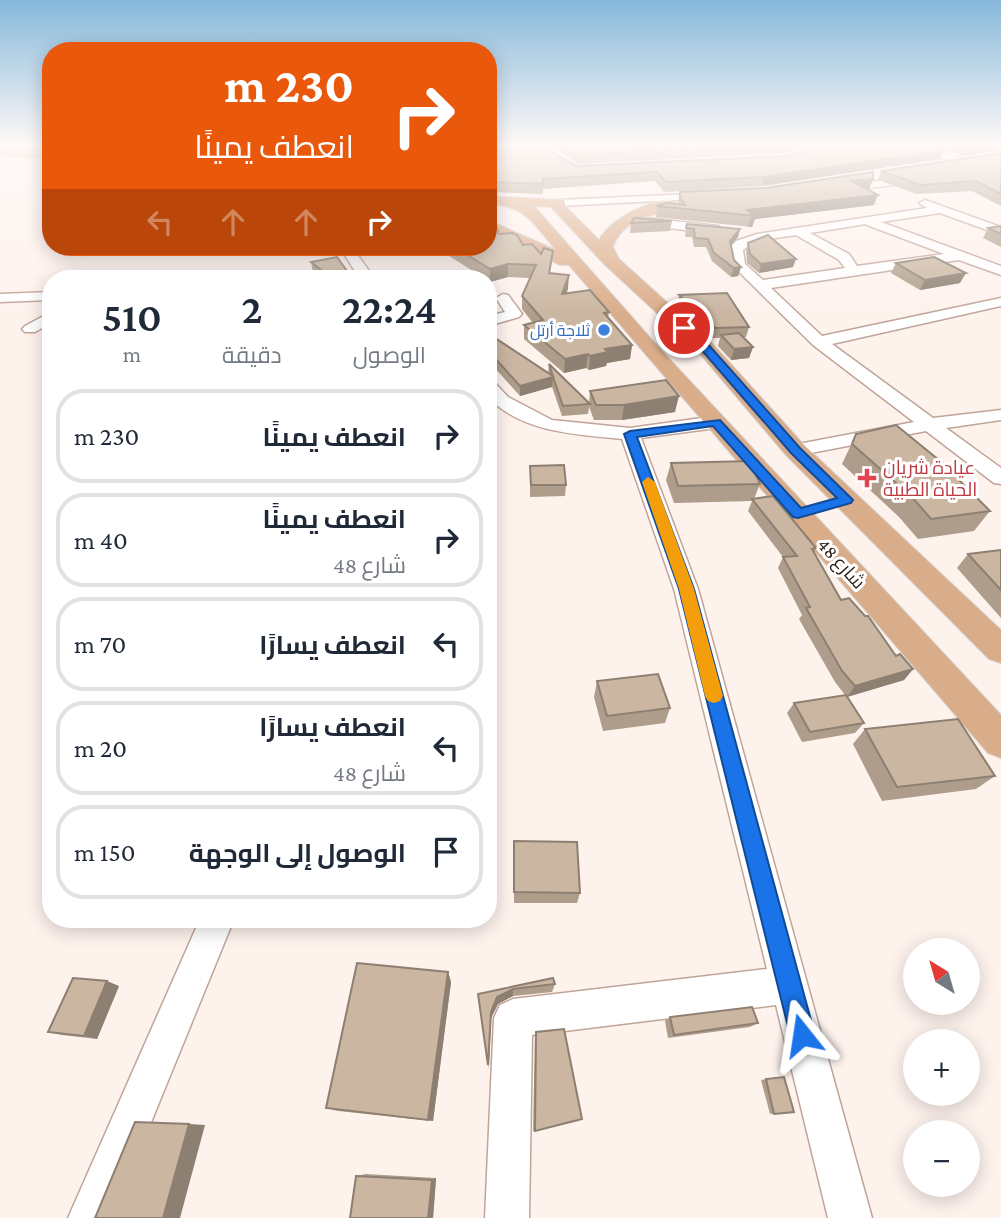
<!DOCTYPE html>
<html lang="ar">
<meta charset="utf-8">
<style>
body{margin:0;font-family:"Crimson Pro",Cairo,serif;background:#f6f6f7;color:#1f2937;direction:rtl;height:100vh;display:flex;flex-direction:column;font-size:26px;white-space:nowrap}
*{box-sizing:border-box;margin:0}
p{font-size:23px;color:#747a83}
.icon{flex:none;width:38px;height:38px;fill:none;stroke:currentColor;stroke-width:2;stroke-linecap:round;stroke-linejoin:round}
.map{position:relative;flex:1;overflow:hidden;direction:ltr}
.details{position:absolute;left:42px;top:270px;width:455px;height:658px;display:flex;flex-direction:column;background:#fff;border-radius:28px;box-shadow:0 4px 18px #0003;direction:rtl}
.details>*{flex:none}
.top-card{position:absolute;left:42px;top:42px;width:455px;height:214px;border-radius:28px;box-shadow:0 4px 18px #0003;direction:rtl;background:#ea580c;color:#fff;overflow:hidden}
.needle{width:46px;rotate:323deg}
.tools{position:absolute;left:903px;top:938px;display:grid;gap:14px}
.tools a{display:grid;place-items:center;width:77px;height:77px;border-radius:50%;background:#fff;box-shadow:0 4px 18px #0003;font-size:35px}
.pin{position:absolute;display:grid;place-items:center;width:60px;height:60px;color:#fff;margin:-30px;border:4px solid #fff;border-radius:50%;box-shadow:0 2px 7px #0007}
.me{position:absolute;width:77px;margin:-38px;rotate:345deg;stroke-linejoin:round;filter:drop-shadow(0 0 5px #0008)}
.turn{display:flex;align-items:center;gap:24px;height:147px;padding:0 28px;font-size:32px}
.turn .icon{width:91px;height:91px;stroke-width:2.5}
.turn b{display:block;font-size:49px;line-height:60px}
.lanes{display:flex;align-items:center;height:66px;padding:0 28px;background:#0003;justify-content:center;gap:35px;direction:ltr}
.lanes .off{opacity:.35}
.eta{display:flex;justify-content:space-evenly;align-items:center;height:119px;text-align:center}
.eta b{font-size:42px;font-weight:600;line-height:49px}
ul{padding:0;list-style:none}
li{display:flex;align-items:center;gap:21px;height:94px;margin:0 14px 10px;padding:0 14px;border:4px solid #e0e1e3;border-radius:28px}
li div{flex:1}
li b{display:block;font-size:26px}
li em{font-style:normal}
.map>svg:first-child{display:block}
.lines{fill:none;stroke-linecap:round;stroke-linejoin:round}
.minor-casing{stroke:#c0a498;stroke-width:3}
.major-casing{stroke:#d4d2d1;stroke-width:2}
.minor{fill:#fff;fill-rule:evenodd}
.major{fill:#daad8a;fill-rule:evenodd}
.wall{fill:#ae9d8a}
.shaded-wall{fill:#8d7f71}
.building{fill:#cab6a1;stroke:#8d7f71;stroke-width:2}
.route{fill:#1a73e8;stroke:#114b97;stroke-width:2}
.slow{fill:#f59e0b}
.shop-dot{fill:#3f7fe0;stroke:#fff;stroke-width:2.5}
.health-dot{fill:#e0444e;stroke:#fff;stroke-width:2.5}
.labels{text-anchor:middle;stroke-width:6;stroke-linejoin:round;paint-order:stroke}
.far-shop-label{font-size:16px;fill:#366cbe;stroke:#fff;text-anchor:end}
.health-label{font-size:19px;fill:#be3a42;stroke:#fff;text-anchor:start}
.street-label{font-size:19px;fill:#291f1a;stroke:#fff}
</style>
<div class="map">
<svg width="1001" height="1218" viewBox="0 0 1001 1218">
<rect width="100%" height="100%" fill="#fef2ed"/>
<g class="lines">
<defs>
<g id="minor">
<polygon points="528,145 552,145 488,157 488,151"/>
<polygon points="614,145 627,145 665,165 656,167"/>
<polygon points="908,145 922,145 969,162 960,164"/>
<polygon points="920,176 924,177 924,181 838,192 832,189 838,186"/>
<polygon points="713,193 717,194 717,198 559,206 553,203 559,200"/>
<path d="M 925,200 L 1001,227 L 1001,235 L 940,213 L 881,222 L 1001,266 L 1001,275 L 959,260 L 771,288 L 822,336 L 1001,298 L 1001,306 L 832,344 L 933,418 L 1001,410 L 1001,420 L 946,428 L 1001,468 L 1001,484 L 994,483 L 926,431 L 795,456 L 788,454 L 785,450 L 788,446 L 914,422 L 813,345 L 732,265 L 731,246 L 736,241 L 757,234 L 927,208 L 919,203 ZM 866,224 L 867,225 L 944,254 L 857,266 L 849,254 L 810,233 ZM 796,235 L 839,260 L 845,268 L 763,280 L 745,264 L 743,250 C 757,239 778,238 796,235 Z"/>
<polygon points="639,217 718,226 724,230 718,234 635,224 635,218"/>
<polygon points="340,247 352,247 374,278 359,278"/>
<polygon points="51,292 51,300 0,302 0,294"/>
<polygon points="503,294 508,295 522,314 519,317 488,326 488,316 505,312 496,298"/>
<polygon points="51,312 51,323 35,332 25,332 22,329 25,326"/>
<path d="M 488,381 L 494,382 L 508,397 L 552,420 L 630,428 L 716,416 L 725,422 L 716,428 L 641,438 L 698,589 L 872,1218 L 828,1218 L 776,1005 L 532,1035 L 529,1218 L 485,1218 L 494,1018 L 500,1005 L 513,999 L 767,969 L 674,589 L 622,439 C 576,434 522,433 488,397 Z"/>
<polygon points="200,919 234,919 112,1218 68,1218"/>
</g>
<g id="major">
<polygon points="0,148 51,151 51,159 0,156"/>
<path d="M 488,196 L 564,200 L 566,207 L 599,240 C 610,220 652,196 675,202 L 677,205 L 675,208 C 652,215 621,221 613,247 L 619,259 L 710,341 L 804,445 L 1001,630 L 1001,663 L 989,659 L 786,455 L 696,349 L 605,265 L 551,207 L 534,206 L 661,350 L 1001,715 L 1001,758 L 988,753 L 569,265 L 560,265 L 488,231 L 488,220 L 556,250 C 532,223 527,206 488,204 Z"/>
</g>
</defs>
<use href="#minor" class="minor-casing"/>
<use href="#major" class="major-casing"/>
<use href="#minor" class="minor"/>
<use href="#major" class="major"/>
</g>
<g class="wall">
<polygon points="0,145 51,145 51,150 0,146"/>
<polygon points="553,145 656,145 637,150 660,145 830,145 781,153 578,164 554,147"/>
<polygon points="839,145 1001,145 1001,152 1001,150 964,156 935,146 940,159 762,186 664,192 655,181 543,189 543,194 491,192 491,177 489,176 489,167 576,166 784,156"/>
<polygon points="1001,153 1001,206 972,191 917,194 878,180 881,171"/>
<polygon points="873,179 869,189 867,189 874,205 755,219 752,227 656,217 657,206 678,204 680,192 765,188"/>
<polygon points="672,221 670,231 630,233 631,223"/>
<polygon points="687,224 740,229 738,237 731,246 734,260 741,267 738,276 731,277 712,261 706,247 694,247 692,237 685,237"/>
<polygon points="1001,226 1001,247 983,238 988,228"/>
<polygon points="499,234 541,254 553,251 550,273 568,288 567,293 609,312 608,318 632,345 630,359 607,363 606,366 589,370 586,368 564,373 524,339 524,325 533,323 522,309 522,296 530,278 508,277 490,282 488,281 488,278 484,278 435,247 488,247"/>
<polygon points="748,243 793,267 759,273 747,263 746,251"/>
<polygon points="311,262 352,278 321,278 313,272"/>
<polygon points="896,263 960,283 920,290 891,273"/>
<polygon points="679,295 749,327 746,337 743,337 753,347 749,358 731,360 718,346 720,338 713,338 677,305"/>
<polygon points="492,336 548,373 549,364 589,403 590,391 675,412 622,420 594,420 589,407 588,414 562,416 552,387 520,396 493,366"/>
<polygon points="856,434 962,479 960,482 990,511 974,531 918,539 899,517 842,464"/>
<polygon points="671,463 760,484 754,499 816,548 814,553 841,600 896,656 913,669 904,680 847,697 864,723 855,733 802,742 787,713 794,703 845,695 835,682 799,619 802,615 778,568 783,557 748,511 752,501 674,503 666,480"/>
<polygon points="530,466 566,485 565,496 530,497"/>
<polygon points="1001,550 1001,618 957,568 968,554"/>
<polygon points="597,681 670,708 665,723 603,731 594,697"/>
<polygon points="865,729 995,776 976,789 882,801 853,744"/>
<polygon points="514,841 580,893 577,903 514,903"/>
<polygon points="448,972 451,982 433,1121 338,1111 326,1108"/>
<polygon points="555,984 552,992 513,996 498,1004 491,1018 489,1069 478,994"/>
<polygon points="119,986 97,1039 62,1035 48,1032"/>
<polygon points="670,1017 758,1023 750,1027 668,1038 665,1021"/>
<polygon points="536,1032 578,1121 533,1131 535,1037"/>
<polygon points="766,1079 794,1112 770,1114 761,1080"/>
<polygon points="366,1174 436,1178 433,1218 356,1176"/>
</g>
<g class="shaded-wall">
<polygon points="488,145 513,145 488,149"/>
<polygon points="630,145 656,145 629,152"/>
<polygon points="783,145 830,145 781,153"/>
<polygon points="984,145 1001,145 1001,150 964,156 968,147"/>
<polygon points="944,150 940,159 762,186 764,177"/>
<polygon points="873,179 869,189 848,191 852,181"/>
<polygon points="878,195 874,205 755,219 752,227 748,227 751,217 747,210"/>
<polygon points="740,229 738,237 727,250 730,241"/>
<polygon points="796,259 793,267 759,273 761,264"/>
<polygon points="508,264 508,277 490,282 490,269"/>
<polygon points="741,267 738,276 731,277 734,268"/>
<polygon points="966,273 960,283 920,290 925,280"/>
<polygon points="569,275 568,288 561,307 562,294"/>
<polygon points="632,345 630,359 607,363 606,366 589,370 590,356 605,349"/>
<polygon points="753,347 749,358 731,360 734,349"/>
<polygon points="588,354 586,368 564,373 565,359"/>
<polygon points="553,377 552,387 520,396 520,386"/>
<polygon points="679,396 675,412 622,420 624,405"/>
<polygon points="913,669 904,680 847,697 855,686"/>
<polygon points="448,972 451,982 433,1121 428,1120"/>
<polygon points="107,981 119,986 97,1039 84,1036"/>
<polygon points="513,989 513,996 498,1004 491,1018 489,1069 491,1012 497,997"/>
<polygon points="189,1124 205,1125 180,1218 163,1218"/>
<polygon points="436,1178 433,1218 428,1218 432,1180"/>
</g>
<g class="building">
<polygon points="525,145 541,145 576,166 784,156 839,145 931,145 944,150 764,177 666,182 657,172 543,179 543,184 491,182 492,167 489,167 492,150"/>
<polygon points="563,145 630,145 631,146 638,150 660,145 777,145 578,155"/>
<polygon points="961,145 984,145 968,147"/>
<polygon points="1001,153 1001,194 976,181 921,185 881,171"/>
<polygon points="873,172 873,179 852,181 878,195 747,210 755,216 657,206 668,203 685,205 680,198 680,192 765,188"/>
<polygon points="634,218 672,221 631,223"/>
<polygon points="488,222 496,225 499,234 512,233 517,235 523,245 532,244 541,254 544,248 553,251 549,273 569,275 562,294 590,290 609,312 604,313 632,345 605,349 608,352 590,356 588,354 565,359 524,325 543,320 522,296 536,265 508,264 490,269 454,247 488,247"/>
<polygon points="687,224 740,229 730,241 734,260 741,267 734,268 714,253 708,239 695,238 694,229 686,228"/>
<polygon points="1001,226 1001,234 988,228"/>
<polygon points="768,235 796,259 761,264 750,254 748,243"/>
<polygon points="337,257 352,278 331,278 311,262"/>
<polygon points="934,257 966,273 925,280 896,263"/>
<polygon points="727,293 749,327 715,328 679,295"/>
<polygon points="739,333 753,347 734,349 721,335"/>
<polygon points="492,336 553,376 549,364 590,404 563,406 553,377 520,386 493,356"/>
<polygon points="666,380 679,396 624,405 596,405 590,391"/>
<polygon points="896,425 962,479 959,480 990,511 931,519 912,497 852,444 856,434"/>
<polygon points="750,461 760,484 678,486 671,463"/>
<polygon points="564,465 566,485 531,485 530,466"/>
<polygon points="773,496 816,548 812,549 841,600 849,598 865,616 868,616 896,656 900,654 913,669 855,686 842,671 806,608 810,607 783,557 797,556 752,499"/>
<polygon points="1001,550 1001,590 968,554"/>
<polygon points="658,674 670,708 607,716 597,681"/>
<polygon points="846,695 864,723 810,732 794,703"/>
<polygon points="958,719 995,776 897,787 865,729"/>
<polygon points="514,841 577,842 580,893 514,892"/>
<polygon points="357,963 448,972 428,1120 326,1108"/>
<polygon points="73,978 107,981 84,1036 48,1032"/>
<polygon points="553,978 555,984 513,989 497,997 491,1012 488,1065 478,994"/>
<polygon points="752,1007 758,1023 674,1035 670,1017"/>
<polygon points="564,1029 582,1119 535,1131 536,1032"/>
<polygon points="784,1077 794,1112 774,1114 766,1079"/>
<polygon points="135,1122 189,1124 163,1218 95,1218"/>
<polygon points="356,1176 432,1180 428,1218 350,1218"/>
</g>
<linearGradient id="sky" x2="0" y2="1"><stop stop-color="#86b8db"/><stop offset="0.46" stop-color="#fff9f7"/><stop offset="1" stop-color="#fff9f7" stop-opacity="0"/></linearGradient>
<rect width="1001" height="315" fill="url(#sky)"/>
<polygon class="route" points="681,326 688,326 707,343 800,448 853,500 851,503 798,518 793,517 713,426 637,437 694,589 815,1035 811,1044 802,1047 794,1044 790,1035 679,589 624,434 630,431 720,420 801,508 837,498 791,453 699,347 681,330"/>
<polygon class="slow" points="648,477 655,482 694,589 723,696 720,701 714,703 708,701 705,696 679,589 642,482"/>
<circle class="shop-dot" cx="604" cy="330" r="7"/>
<path class="health-dot" d="M863.5 467.5h7v7h7v7h-7v7h-7v-7h-7v-7h7z"/>
<g class="labels">
<g class="far-shop-label">
<text x="590" y="336">ثلاجة أرتل</text>
</g>
<g class="health-label">
<text x="883" y="474">عيادة شريان<tspan x="883" dy="22">الحياة الطبية</tspan></text>
</g>
<g class="street-label">
<text transform="translate(842 563) rotate(48)" y="7">شارع 48</text>
</g>
</g>
</svg>
<div class="tools">
<a><svg class="needle" viewBox="-14 -14 28 28"><path d="M0-13l5 13h-10z" fill="#e53935"/><path d="M0 13l5-13h-10z" fill="#747a83"/></svg></a>
<a>+</a>
<a>−</a>
</div>
<div class="pin" style="left:684px;top:328px;background:#d93025"><svg class="icon" aria-label="arrive" viewBox="0 0 24 24"><path d="M6 21V4h12l-3 4 3 4H6"/></svg></div>
<svg class="me" style="left:802px;top:1035px" viewBox="-20 -20 40 40"><path d="M0-17L14 15 0 8-14 15z" fill="#1a73e8" stroke="#fff" stroke-width="4"/></svg>
<div class="top-card">
<div class="turn"><svg class="icon" aria-label="right" viewBox="0 0 24 24"><path d="M7 20v-9h11M14 6l5 5-5 5"/></svg><div><b>230 m</b>انعطف يمينًا</div></div>
<div class="lanes"><svg class="icon off" aria-label="left" viewBox="0 0 24 24"><path d="M17 20v-9H6M10 6l-5 5 5 5"/></svg><svg class="icon off" aria-label="ahead" viewBox="0 0 24 24"><path d="M12 20V5M6 11l6-6 6 6"/></svg><svg class="icon off" aria-label="ahead" viewBox="0 0 24 24"><path d="M12 20V5M6 11l6-6 6 6"/></svg><svg class="icon" aria-label="right" viewBox="0 0 24 24"><path d="M7 20v-9h11M14 6l5 5-5 5"/></svg></div>
</div>
<section class="details">
<div class="eta">
<div><b>22:24</b><p>الوصول</p></div>
<div><b>2</b><p>دقيقة</p></div>
<div><b>510</b><p>m</p></div>
</div>
<ul>
<li><svg class="icon" aria-label="right" viewBox="0 0 24 24"><path d="M7 20v-9h11M14 6l5 5-5 5"/></svg><div><b>انعطف يمينًا</b></div><em>230 m</em></li>
<li><svg class="icon" aria-label="right" viewBox="0 0 24 24"><path d="M7 20v-9h11M14 6l5 5-5 5"/></svg><div><b>انعطف يمينًا</b><p>شارع 48</p></div><em>40 m</em></li>
<li><svg class="icon" aria-label="left" viewBox="0 0 24 24"><path d="M17 20v-9H6M10 6l-5 5 5 5"/></svg><div><b>انعطف يسارًا</b></div><em>70 m</em></li>
<li><svg class="icon" aria-label="left" viewBox="0 0 24 24"><path d="M17 20v-9H6M10 6l-5 5 5 5"/></svg><div><b>انعطف يسارًا</b><p>شارع 48</p></div><em>20 m</em></li>
<li><svg class="icon" aria-label="arrive" viewBox="0 0 24 24"><path d="M6 21V4h12l-3 4 3 4H6"/></svg><div><b>الوصول إلى الوجهة</b></div><em>150 m</em></li>
</ul>
</section>
</div>
